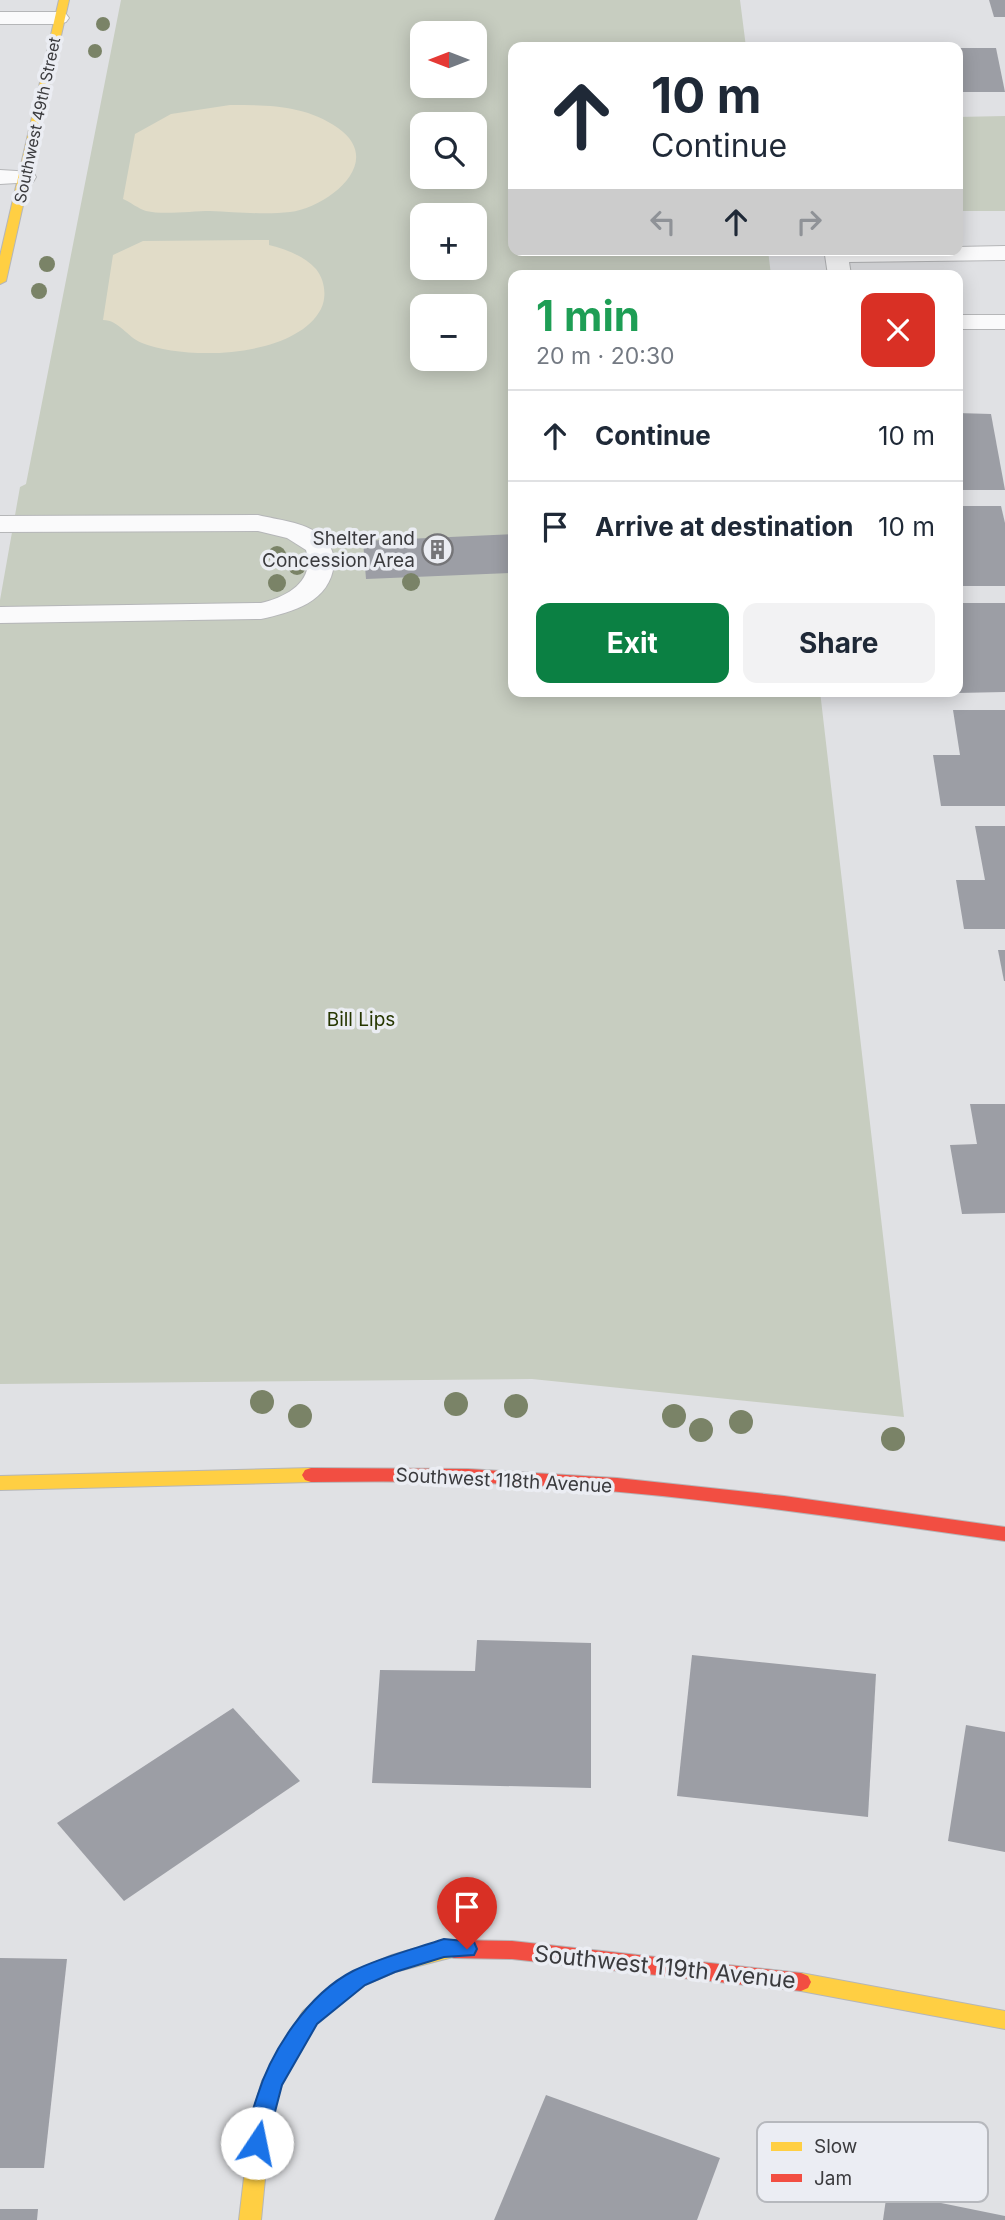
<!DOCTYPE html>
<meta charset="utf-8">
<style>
body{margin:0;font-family:Inter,sans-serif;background:#f2f2f3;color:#1f2937;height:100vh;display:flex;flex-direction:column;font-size:26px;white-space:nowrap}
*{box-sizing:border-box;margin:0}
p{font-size:23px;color:#747a83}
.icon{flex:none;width:38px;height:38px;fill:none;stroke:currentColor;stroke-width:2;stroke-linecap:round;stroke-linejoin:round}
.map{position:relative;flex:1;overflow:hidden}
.sheet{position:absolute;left:508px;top:270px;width:455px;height:427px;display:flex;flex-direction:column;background:#fff;border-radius:14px;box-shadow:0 4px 18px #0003}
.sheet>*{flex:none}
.hud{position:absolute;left:508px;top:42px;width:455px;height:214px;border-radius:14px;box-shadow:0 4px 18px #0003;background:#fff;color:#1f2937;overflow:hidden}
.needle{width:46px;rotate:270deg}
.tools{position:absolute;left:410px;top:21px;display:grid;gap:14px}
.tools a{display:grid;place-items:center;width:77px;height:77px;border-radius:14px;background:#fff;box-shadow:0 4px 18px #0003;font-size:35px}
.pin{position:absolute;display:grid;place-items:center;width:60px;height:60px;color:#fff;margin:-72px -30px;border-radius:50% 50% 50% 0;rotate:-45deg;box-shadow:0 0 7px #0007}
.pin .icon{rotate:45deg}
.me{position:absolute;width:77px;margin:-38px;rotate:11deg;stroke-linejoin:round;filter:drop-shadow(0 0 5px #0008)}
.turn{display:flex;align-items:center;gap:24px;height:147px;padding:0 28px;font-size:32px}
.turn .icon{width:91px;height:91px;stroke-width:2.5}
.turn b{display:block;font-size:49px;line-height:60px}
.lanes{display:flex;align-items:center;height:66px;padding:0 28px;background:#0003;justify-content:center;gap:35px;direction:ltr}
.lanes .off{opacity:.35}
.round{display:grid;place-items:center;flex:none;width:74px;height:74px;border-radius:14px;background:#f2f2f3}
.summary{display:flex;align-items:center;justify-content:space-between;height:119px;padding:0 28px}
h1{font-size:42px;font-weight:700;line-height:52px;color:#1e9e55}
.primary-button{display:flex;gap:14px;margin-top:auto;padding:14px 28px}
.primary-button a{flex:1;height:80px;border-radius:14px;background:#0b8043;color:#fff;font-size:28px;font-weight:700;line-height:80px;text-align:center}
.primary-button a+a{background:#f2f2f3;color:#1f2937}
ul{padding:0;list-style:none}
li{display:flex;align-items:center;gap:21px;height:91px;padding:0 28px;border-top:2px solid #e0e1e3}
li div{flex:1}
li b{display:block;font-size:26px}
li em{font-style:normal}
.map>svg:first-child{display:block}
.green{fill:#c7cdc0;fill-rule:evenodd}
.sand{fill:#e1dcc8}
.building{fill:#9c9ea5}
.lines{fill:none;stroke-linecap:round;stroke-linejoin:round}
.lane-casing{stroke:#b5b6b8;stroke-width:2}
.slow-casing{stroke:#b5b6b8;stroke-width:2}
.jam-casing{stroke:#b5b6b8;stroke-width:2}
.lane{fill:#fafafb;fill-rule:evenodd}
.slow{fill:#ffcf43;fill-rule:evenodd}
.jam{fill:#f24e42;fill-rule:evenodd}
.tree{fill:#7a8367}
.route{fill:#1a73e8;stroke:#114b97;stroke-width:2}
.labels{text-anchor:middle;stroke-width:7;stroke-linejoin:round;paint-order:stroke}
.far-street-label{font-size:16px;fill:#3b3b3e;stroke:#ebedf3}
.poi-label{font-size:19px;fill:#3b3b3e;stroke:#ebedf3;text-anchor:end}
.park-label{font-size:19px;fill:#263600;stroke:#ebedf3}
.street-label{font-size:19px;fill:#3b3b3e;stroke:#ebedf3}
.near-street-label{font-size:23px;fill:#3b3b3e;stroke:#ebedf3}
.key{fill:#ebedf3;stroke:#b6b8bd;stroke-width:2}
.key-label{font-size:19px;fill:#3b3b3e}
</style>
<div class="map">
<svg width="1005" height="2220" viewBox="0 0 1005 2220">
<rect width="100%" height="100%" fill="#e0e1e4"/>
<g class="green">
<path d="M 121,0 L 740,0 L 746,47 L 513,47 L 513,250 L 768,250 L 771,275 L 513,275 L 513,691 L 820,691 L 904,1417 L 532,1379 L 0,1384 L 0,600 L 20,487 L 26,484 ZM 422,33 L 474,33 L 474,86 L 422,86 ZM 422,124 L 474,124 L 474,177 L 422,177 ZM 422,215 L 474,215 L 474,268 L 422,268 ZM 422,306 L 474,306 L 474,359 L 422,359 Z"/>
<polygon points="1005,116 1005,211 957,211 957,117"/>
</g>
<g class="sand">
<path d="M 230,105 C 267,105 306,105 338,128 C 386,162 328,207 290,212 C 265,215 236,212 210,211 C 192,211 163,215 146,211 C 139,209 130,202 123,199 L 135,134 L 171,114 Z"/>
<path d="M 269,240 L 269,245 C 286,249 304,256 316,269 C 325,280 327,297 321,309 C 295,358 187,361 142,343 C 127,337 119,320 103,320 L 113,255 L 143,241 Z"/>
</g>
<g class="building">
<polygon points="989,0 1005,0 1005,17 994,17"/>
<polygon points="957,48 996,48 1005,92 957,92"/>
<polygon points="957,413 991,414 1005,490 957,490"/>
<polygon points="957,506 1001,506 1005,523 1005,586 957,586"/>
<polygon points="513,534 513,573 366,579 363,541"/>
<polygon points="957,603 1005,603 1005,692 957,693"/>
<polygon points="953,710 1005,710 1005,806 941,806 933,755 960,755"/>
<polygon points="975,826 1005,826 1005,929 964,929 956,880 985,880"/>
<polygon points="998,950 1005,950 1005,981 1004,981"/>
<polygon points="970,1104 1005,1104 1005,1213 962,1214 950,1145 977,1144"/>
<polygon points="477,1640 591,1643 591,1788 372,1783 380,1670 475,1671"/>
<polygon points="692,1655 876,1674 868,1817 677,1796"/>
<polygon points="233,1708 300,1781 124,1901 57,1823"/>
<polygon points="966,1725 1005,1732 1005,1852 948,1841"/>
<polygon points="0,1958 67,1959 44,2168 0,2168"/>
<polygon points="546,2095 720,2158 697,2220 494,2220"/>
<polygon points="887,2192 1005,2216 1005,2220 883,2220"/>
<polygon points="0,2209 38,2209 37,2220 0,2220"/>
</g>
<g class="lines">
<defs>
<g id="lane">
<polygon points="0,12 59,12 66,14 69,18 66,22 59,24 0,24"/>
<polygon points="0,170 33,172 36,177 33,182 0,184"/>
<polygon points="1005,246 1005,260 849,262 851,275 828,275 825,255 828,250 957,250 957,247"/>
<rect x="957" y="315" width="48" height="14"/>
<path d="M 258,515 C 278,520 304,522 320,535 C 329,542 335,553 334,564 C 330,602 293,612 261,619 L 0,623 L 0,607 L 261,603 C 287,597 316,581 306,550 L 287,538 L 258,531 L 0,532 L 0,516 Z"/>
</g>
<g id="slow">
<polygon points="59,0 69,0 6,281 0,284 0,256"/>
<polygon points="311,1468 317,1470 320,1475 317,1480 311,1482 0,1490 0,1476"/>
<polygon points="445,1940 461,1943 464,1949 461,1955 395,1972 365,1985 317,2023 281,2084 271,2118 261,2220 239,2220 251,2118 262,2081 303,2011 351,1973 392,1955"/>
<polygon points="801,1973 1005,2011 1005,2029 801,1991 794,1988 791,1982 794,1976"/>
</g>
<g id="jam">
<path d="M 311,1468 L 468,1469 L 617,1478 L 784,1496 L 1005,1527 L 1005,1541 C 857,1520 710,1498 561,1487 C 478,1481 394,1481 311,1482 L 305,1480 L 302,1475 L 305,1470 Z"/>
<polygon points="454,1940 512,1941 801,1973 808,1976 811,1982 808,1988 801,1991 512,1959 454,1958 447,1955 444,1949 447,1943"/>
</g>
</defs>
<use href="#lane" class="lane-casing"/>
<use href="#slow" class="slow-casing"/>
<use href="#jam" class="jam-casing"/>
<use href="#lane" class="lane"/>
<use href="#slow" class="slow"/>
<use href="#jam" class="jam"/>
</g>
<g class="tree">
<circle cx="103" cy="24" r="7"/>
<circle cx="95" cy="51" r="7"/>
<circle cx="47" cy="264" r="8"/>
<circle cx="39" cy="291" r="8"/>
<circle cx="277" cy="555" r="9"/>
<circle cx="297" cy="566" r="9"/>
<circle cx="411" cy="582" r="9"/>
<circle cx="277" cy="583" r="9"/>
<circle cx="262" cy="1402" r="12"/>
<circle cx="456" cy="1404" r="12"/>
<circle cx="516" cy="1406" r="12"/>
<circle cx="300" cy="1416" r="12"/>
<circle cx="674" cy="1416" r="12"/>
<circle cx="741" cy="1422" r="12"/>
<circle cx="701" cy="1430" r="12"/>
<circle cx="893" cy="1439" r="12"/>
</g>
<path class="route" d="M 444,1939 L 474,1942 L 477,1949 L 474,1955 L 444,1957 L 395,1972 L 365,1985 L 317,2024 L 282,2085 L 265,2150 L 257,2153 L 250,2150 C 243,2134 252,2113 257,2097 C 271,2051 308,1994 353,1971 C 381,1957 414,1949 444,1939 Z"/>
<defs>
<symbol id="building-ring" viewBox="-11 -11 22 22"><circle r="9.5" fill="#ebedf3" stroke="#757578" stroke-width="1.5"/><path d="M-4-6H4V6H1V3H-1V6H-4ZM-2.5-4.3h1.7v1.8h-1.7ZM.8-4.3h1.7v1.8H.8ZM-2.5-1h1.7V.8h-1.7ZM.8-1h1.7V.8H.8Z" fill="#757578"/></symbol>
</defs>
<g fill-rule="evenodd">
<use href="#building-ring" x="420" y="532" width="35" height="35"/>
</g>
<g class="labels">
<g class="far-street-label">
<text transform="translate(37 120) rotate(-78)" y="6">Southwest 49th Street</text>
</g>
<g class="poi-label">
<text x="415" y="545">Shelter and<tspan x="415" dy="22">Concession Area</tspan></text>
</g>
<g class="park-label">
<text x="361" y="1026">Bill Lips</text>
</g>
<g class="street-label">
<text transform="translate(504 1480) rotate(3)" y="7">Southwest 118th Avenue</text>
</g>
<g class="near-street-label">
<text transform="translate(665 1967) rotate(6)" y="8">Southwest 119th Avenue</text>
</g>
</g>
<rect x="757" y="2122" width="231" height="80" rx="10" class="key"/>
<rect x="771" y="2142" width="31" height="9" fill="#ffcf43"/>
<rect x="771" y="2174" width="31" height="8" fill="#f24e42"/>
<g class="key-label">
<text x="814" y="2153">Slow</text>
<text x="814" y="2185">Jam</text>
</g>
</svg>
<div class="tools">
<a><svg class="needle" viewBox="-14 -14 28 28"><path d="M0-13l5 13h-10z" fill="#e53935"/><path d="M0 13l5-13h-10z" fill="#747a83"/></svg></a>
<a><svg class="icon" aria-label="search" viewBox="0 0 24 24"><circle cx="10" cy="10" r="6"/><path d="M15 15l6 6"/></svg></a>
<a>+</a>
<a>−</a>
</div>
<div class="pin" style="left:467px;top:1949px;background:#d93025"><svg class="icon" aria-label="arrive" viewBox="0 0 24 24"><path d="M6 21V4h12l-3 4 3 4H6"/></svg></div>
<svg class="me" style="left:257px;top:2143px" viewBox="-20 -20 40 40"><circle r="19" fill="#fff"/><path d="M0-13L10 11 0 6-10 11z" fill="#1a73e8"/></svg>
<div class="hud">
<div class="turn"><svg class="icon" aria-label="ahead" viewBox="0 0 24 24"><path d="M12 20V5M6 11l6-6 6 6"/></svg><div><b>10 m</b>Continue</div></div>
<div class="lanes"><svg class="icon off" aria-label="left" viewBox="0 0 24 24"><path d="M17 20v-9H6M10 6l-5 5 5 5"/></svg><svg class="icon" aria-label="ahead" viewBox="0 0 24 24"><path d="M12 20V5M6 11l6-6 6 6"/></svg><svg class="icon off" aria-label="right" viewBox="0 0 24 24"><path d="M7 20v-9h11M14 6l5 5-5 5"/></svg></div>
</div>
<section class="sheet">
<div class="summary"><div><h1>1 min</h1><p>20 m · 20:30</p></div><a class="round" style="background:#d93025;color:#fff"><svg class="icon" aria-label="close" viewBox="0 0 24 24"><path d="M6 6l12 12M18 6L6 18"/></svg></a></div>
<ul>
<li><svg class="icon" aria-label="ahead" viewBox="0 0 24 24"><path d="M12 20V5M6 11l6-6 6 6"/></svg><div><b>Continue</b></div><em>10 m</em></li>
<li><svg class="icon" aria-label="arrive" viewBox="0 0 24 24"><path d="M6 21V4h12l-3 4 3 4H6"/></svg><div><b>Arrive at destination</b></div><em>10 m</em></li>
</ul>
<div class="primary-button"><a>Exit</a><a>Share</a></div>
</section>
</div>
